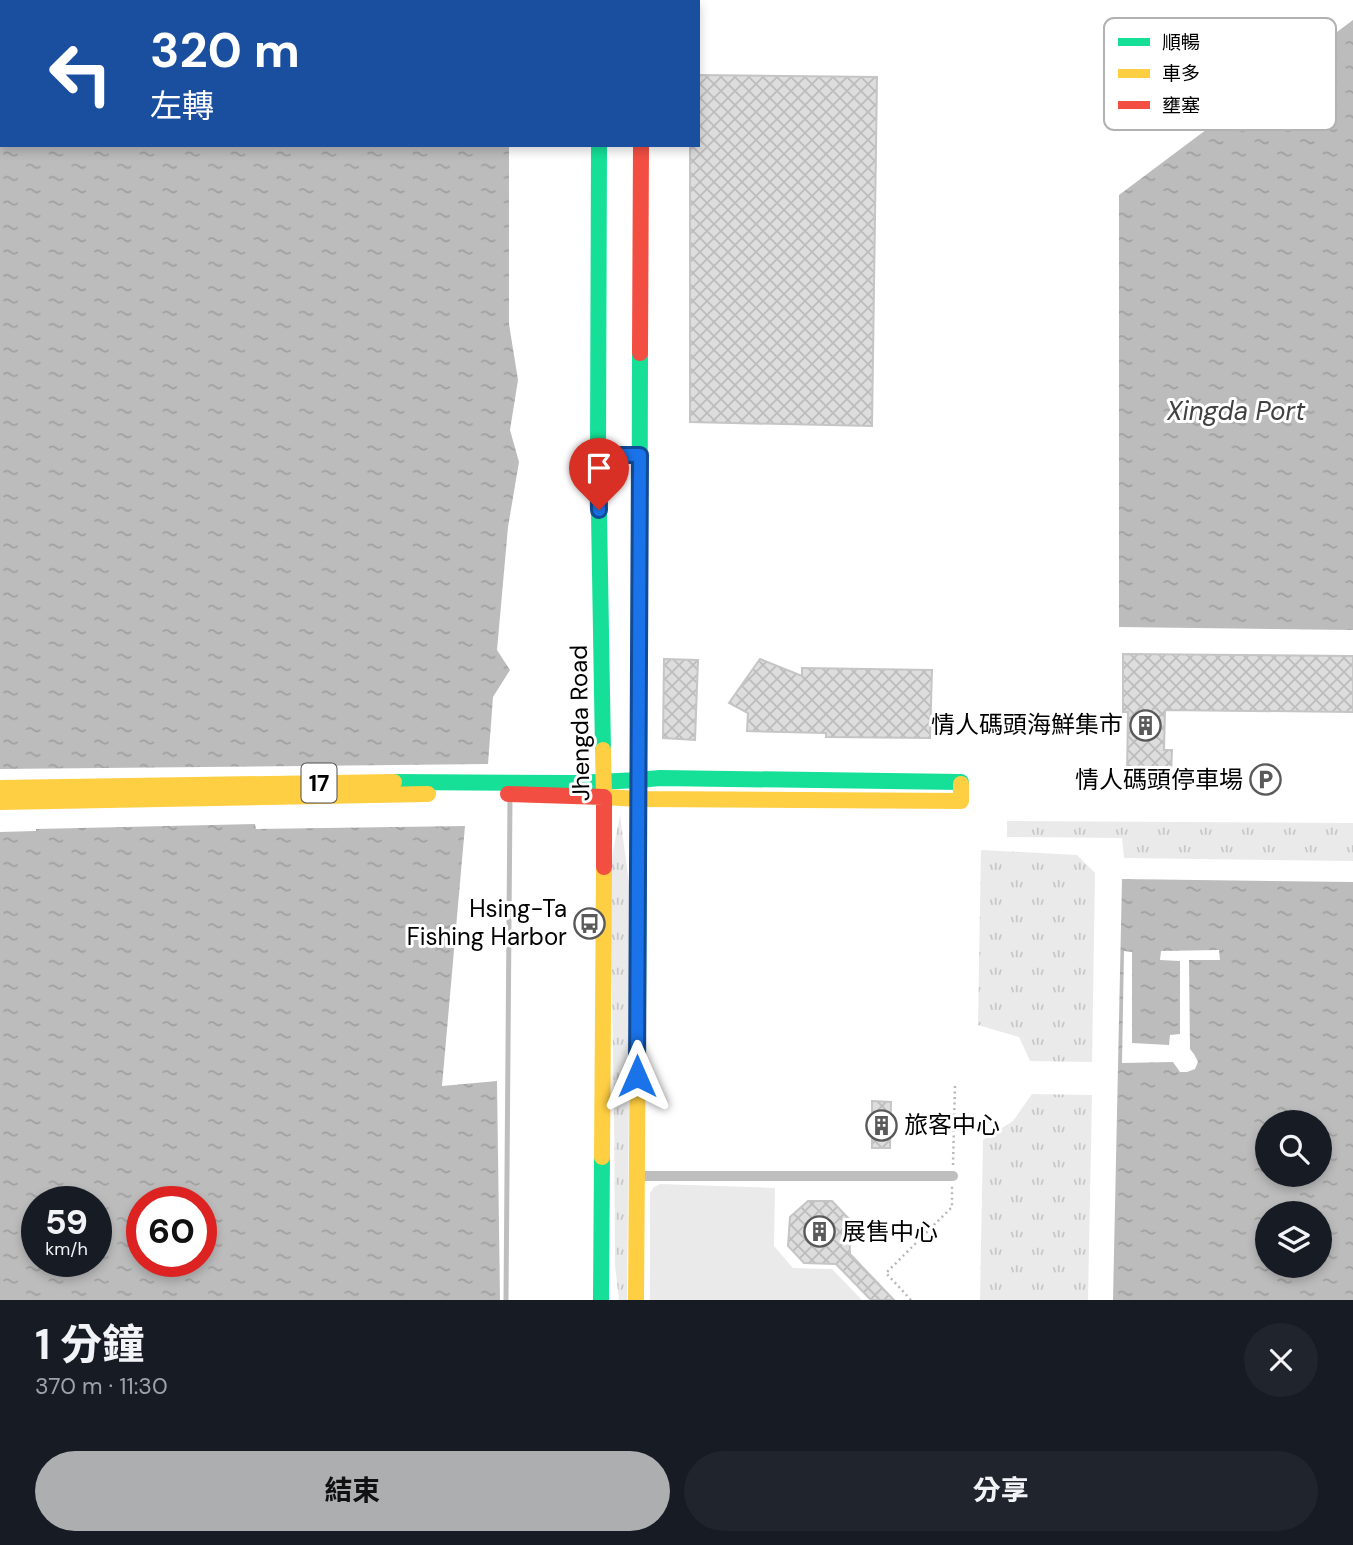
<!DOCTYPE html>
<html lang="zh-TW">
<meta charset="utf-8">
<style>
body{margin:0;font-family:"DM Sans","Noto Sans TC",sans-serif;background:#20242c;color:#f1f3f6;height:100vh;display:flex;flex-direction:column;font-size:26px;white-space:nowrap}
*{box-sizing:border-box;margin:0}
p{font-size:23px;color:#9ea1a6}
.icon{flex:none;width:38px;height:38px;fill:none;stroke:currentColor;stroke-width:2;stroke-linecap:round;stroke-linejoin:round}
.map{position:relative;height:1300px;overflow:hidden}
.sheet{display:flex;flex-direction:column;background:#171b24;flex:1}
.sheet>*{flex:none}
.top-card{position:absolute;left:0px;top:0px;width:700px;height:147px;box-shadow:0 4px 10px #0003;background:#1a4fa0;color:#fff;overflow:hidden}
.tools{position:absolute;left:1255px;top:1110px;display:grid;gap:14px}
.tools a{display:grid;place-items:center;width:77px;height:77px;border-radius:50%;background:#171b24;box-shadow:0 4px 10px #0003;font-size:35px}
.speed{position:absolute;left:21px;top:1186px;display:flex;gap:14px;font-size:35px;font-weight:700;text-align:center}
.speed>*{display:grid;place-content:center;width:91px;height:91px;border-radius:50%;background:#171b24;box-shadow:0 4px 10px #0003;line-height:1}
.speed small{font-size:18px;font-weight:400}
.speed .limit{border:10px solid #d22;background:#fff;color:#111}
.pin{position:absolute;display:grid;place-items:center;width:60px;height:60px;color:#fff;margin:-72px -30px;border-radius:50% 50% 50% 0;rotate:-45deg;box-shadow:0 0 7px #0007}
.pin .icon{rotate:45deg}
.me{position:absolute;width:77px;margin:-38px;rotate:0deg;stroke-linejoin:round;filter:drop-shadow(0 0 5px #0008)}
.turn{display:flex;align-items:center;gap:24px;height:147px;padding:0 35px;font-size:32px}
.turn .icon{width:91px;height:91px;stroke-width:2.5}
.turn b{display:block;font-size:49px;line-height:60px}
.round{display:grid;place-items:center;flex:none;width:74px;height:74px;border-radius:37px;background:#20242c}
.overview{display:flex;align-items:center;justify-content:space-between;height:119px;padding:0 35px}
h1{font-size:42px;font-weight:700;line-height:52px}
.primary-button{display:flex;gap:14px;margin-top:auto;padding:14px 35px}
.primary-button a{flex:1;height:80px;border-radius:42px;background:#adaeaf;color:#111;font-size:28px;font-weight:700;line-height:80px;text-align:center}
.primary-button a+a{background:#20242c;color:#f1f3f6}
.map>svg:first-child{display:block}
.grass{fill:url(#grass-tufts)}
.park{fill:#eaeaea}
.water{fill:url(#water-ripples);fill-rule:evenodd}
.pier{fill:#fff}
.building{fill:url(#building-cross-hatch);stroke:#c5c5c5;stroke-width:2}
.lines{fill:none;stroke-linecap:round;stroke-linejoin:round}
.path{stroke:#b8b8b8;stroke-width:2.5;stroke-dasharray:2 3.5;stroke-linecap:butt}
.lane{stroke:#bebebe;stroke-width:5}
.street{stroke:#bebebe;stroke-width:10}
.fast{stroke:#16e098;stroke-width:16}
.slow{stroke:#ffcf43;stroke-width:16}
.jam{stroke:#f24e42;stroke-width:16}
.route-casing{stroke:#114b97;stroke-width:18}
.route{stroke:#1a73e8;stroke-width:12}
.labels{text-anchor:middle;stroke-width:6;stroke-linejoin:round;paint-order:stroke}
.shield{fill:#fff;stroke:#4c4c4c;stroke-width:2}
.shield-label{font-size:23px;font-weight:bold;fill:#000}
.street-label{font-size:24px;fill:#000;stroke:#fff}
.poi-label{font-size:24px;fill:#000;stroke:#fff;text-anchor:end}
.water-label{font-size:26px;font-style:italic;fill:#414141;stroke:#fff}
.key{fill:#fff;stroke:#b2b2b2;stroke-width:2}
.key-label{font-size:19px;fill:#000}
</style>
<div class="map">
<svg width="1353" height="1300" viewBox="0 0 1353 1300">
<defs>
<pattern id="grass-tufts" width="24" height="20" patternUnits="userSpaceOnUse" patternTransform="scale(1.75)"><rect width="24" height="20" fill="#eaeaea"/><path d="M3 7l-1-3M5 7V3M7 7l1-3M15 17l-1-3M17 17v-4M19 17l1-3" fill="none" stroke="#c7c7c7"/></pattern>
<pattern id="water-ripples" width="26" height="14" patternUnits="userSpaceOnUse" patternTransform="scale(1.75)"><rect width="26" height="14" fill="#bcbcbc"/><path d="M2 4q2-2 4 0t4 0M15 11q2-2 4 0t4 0" fill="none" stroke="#a0a0a0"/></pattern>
<pattern id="building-cross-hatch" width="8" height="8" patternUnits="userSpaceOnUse" patternTransform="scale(1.75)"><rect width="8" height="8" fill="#ddd"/><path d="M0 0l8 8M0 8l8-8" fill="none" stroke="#bcbcbc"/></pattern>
</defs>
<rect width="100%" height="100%" fill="#fff"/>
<g class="grass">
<polygon points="620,815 631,899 627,1300 619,1300 615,1265 614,1107 610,889 613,851"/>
<polygon points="1007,821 1353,823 1353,861 1124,858 1122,838 1007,837"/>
<polygon points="981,850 1077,855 1095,873 1092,1062 1030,1061 1019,1037 978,1025"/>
<polygon points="1032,1094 1092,1095 1088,1300 980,1300 983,1140 1013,1121"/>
</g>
<polygon class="park" points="660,1184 775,1188 774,1246 793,1268 832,1269 862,1300 650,1300 650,1193 654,1187"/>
<g class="water">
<polygon points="0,0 507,0 507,2 2,2 2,145 509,145 509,324 518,380 510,430 519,462 508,527 497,650 510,670 493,697 488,764 0,769"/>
<polygon points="1353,20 1353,630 1119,627 1119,195"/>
<path d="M 255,824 L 256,829 L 465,826 L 442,1086 L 497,1081 L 500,1300 L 0,1300 L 0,832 L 36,831 L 36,829 ZM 37,1202 L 96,1202 L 96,1262 L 37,1262 ZM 142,1202 L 201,1202 L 201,1262 L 142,1262 Z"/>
<path d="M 1122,879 L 1353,882 L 1353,1300 L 1113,1300 ZM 1267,1122 L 1320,1122 L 1320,1174 L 1267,1174 ZM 1267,1213 L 1320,1213 L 1320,1265 L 1267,1265 Z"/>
</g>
<polygon class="pier" points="1219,950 1220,960 1189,960 1190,1049 1194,1054 1198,1062 1195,1069 1187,1072 1180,1072 1173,1062 1122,1063 1124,951 1132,952 1132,1043 1169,1045 1170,1035 1180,1034 1180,961 1160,960 1161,951"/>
<g class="building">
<polygon points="698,75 877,77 872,426 690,422 690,145 698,145"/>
<polygon points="1123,654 1353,656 1353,712 1165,710 1164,750 1172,750 1171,774 1127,774 1128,712 1123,712"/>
<polygon points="664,659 698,660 695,740 663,738"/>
<polygon points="760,659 802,676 802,668 932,670 930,738 826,737 826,733 747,731 748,713 729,703"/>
<polygon points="872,1101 891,1102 890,1148 872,1148"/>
<polygon points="808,1201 832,1201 849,1219 850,1254 894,1300 871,1300 836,1264 804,1263 788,1246 790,1217"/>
</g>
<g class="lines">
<g class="path">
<polyline points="953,1165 955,1084"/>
<polyline points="911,1300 886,1273 952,1207 952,1186"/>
</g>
<polyline class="lane" points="506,1300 510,797"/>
<g class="street">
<polyline points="600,2 600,0"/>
<polyline points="642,2 642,0"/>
<polyline points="598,455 640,455"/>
<polyline points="636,1176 953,1176"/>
</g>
<g class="fast">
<polyline points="599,145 598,455 603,750"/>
<polyline points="640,353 639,780 660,778 961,782 961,784"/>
<polyline points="394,782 575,783 639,780 638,1014"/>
<polyline points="601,1300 602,1157"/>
</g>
<g class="slow">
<polyline points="603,750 604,797 639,799 961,801 961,784"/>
<polyline points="0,788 394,782"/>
<polyline points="0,802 428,794"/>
<polyline points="602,1157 604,867"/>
<polyline points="636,1300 638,1014"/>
</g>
<g class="jam">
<polyline points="640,353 641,145"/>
<polyline points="508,794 604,797 604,867"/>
</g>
</g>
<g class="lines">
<defs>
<polyline id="route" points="599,510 598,455 640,455 637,1076"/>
</defs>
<use href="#route" class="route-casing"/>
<use href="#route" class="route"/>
</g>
<defs>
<symbol id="building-ring" viewBox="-11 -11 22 22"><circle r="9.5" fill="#fff" stroke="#595959" stroke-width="1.5"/><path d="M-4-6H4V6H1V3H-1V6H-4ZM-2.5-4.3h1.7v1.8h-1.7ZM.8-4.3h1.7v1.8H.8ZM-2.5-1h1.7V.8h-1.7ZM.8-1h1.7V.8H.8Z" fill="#595959"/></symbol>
<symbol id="parking-ring" viewBox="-11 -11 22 22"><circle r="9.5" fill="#fff" stroke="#595959" stroke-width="1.5"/><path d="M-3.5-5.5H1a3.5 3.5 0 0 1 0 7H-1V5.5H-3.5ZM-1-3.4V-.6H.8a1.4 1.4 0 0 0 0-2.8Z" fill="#595959"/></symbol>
<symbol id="bus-ring" viewBox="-11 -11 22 22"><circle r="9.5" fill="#fff" stroke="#595959" stroke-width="1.5"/><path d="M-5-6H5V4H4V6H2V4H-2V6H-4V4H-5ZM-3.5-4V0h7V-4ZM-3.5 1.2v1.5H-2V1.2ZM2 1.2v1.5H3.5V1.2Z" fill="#595959"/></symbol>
</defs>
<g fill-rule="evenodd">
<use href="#building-ring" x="1128" y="708" width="35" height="35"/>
<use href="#parking-ring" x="1248" y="762" width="35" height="35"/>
<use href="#bus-ring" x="572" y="906" width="35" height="35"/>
<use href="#building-ring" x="864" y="1108" width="35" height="35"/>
<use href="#building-ring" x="802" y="1214" width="35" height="35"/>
</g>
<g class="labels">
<rect class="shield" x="301.5" y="763.5" width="35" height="39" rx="5"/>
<g class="shield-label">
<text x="319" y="791">17</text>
</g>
<g class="street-label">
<text transform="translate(580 723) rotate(-91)" y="8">Jhengda Road</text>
</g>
<g class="poi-label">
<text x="1123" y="733">情人碼頭海鮮集市</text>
<text x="1243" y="788">情人碼頭停車場</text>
<text x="567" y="917">Hsing-Ta<tspan x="567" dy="28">Fishing Harbor</tspan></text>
<text x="904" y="1133" text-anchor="start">旅客中心</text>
<text x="842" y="1240" text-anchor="start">展售中心</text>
</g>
<g class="water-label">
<text x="1236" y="420">Xingda Port</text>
</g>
</g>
<rect x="1104" y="18" width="232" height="112" rx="10" class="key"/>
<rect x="1118" y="38" width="32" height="8" fill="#16e098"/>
<rect x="1118" y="69" width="32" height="9" fill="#ffcf43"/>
<rect x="1118" y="101" width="32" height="8" fill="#f24e42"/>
<g class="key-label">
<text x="1162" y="49">順暢</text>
<text x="1162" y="80">車多</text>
<text x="1162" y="112">壅塞</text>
</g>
</svg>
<div class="tools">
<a><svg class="icon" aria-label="search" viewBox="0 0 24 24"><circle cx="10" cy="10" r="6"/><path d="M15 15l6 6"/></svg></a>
<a><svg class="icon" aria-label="layers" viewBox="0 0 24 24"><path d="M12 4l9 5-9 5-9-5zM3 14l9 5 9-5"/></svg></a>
</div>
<div class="speed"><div>59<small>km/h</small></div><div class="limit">60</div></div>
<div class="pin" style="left:599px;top:510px;background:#d93025"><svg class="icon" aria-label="arrive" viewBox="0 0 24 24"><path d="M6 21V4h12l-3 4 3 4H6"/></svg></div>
<svg class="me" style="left:637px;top:1076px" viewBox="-20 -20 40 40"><path d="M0-17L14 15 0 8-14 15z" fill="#1a73e8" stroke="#fff" stroke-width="4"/></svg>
<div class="top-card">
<div class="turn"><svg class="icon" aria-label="left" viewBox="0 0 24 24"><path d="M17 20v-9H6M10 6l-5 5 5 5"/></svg><div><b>320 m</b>左轉</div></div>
</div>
</div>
<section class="sheet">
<div class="overview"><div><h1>1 分鐘</h1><p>370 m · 11:30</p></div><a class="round"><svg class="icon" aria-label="close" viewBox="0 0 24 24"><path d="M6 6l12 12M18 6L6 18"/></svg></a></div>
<div class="primary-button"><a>結束</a><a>分享</a></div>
</section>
